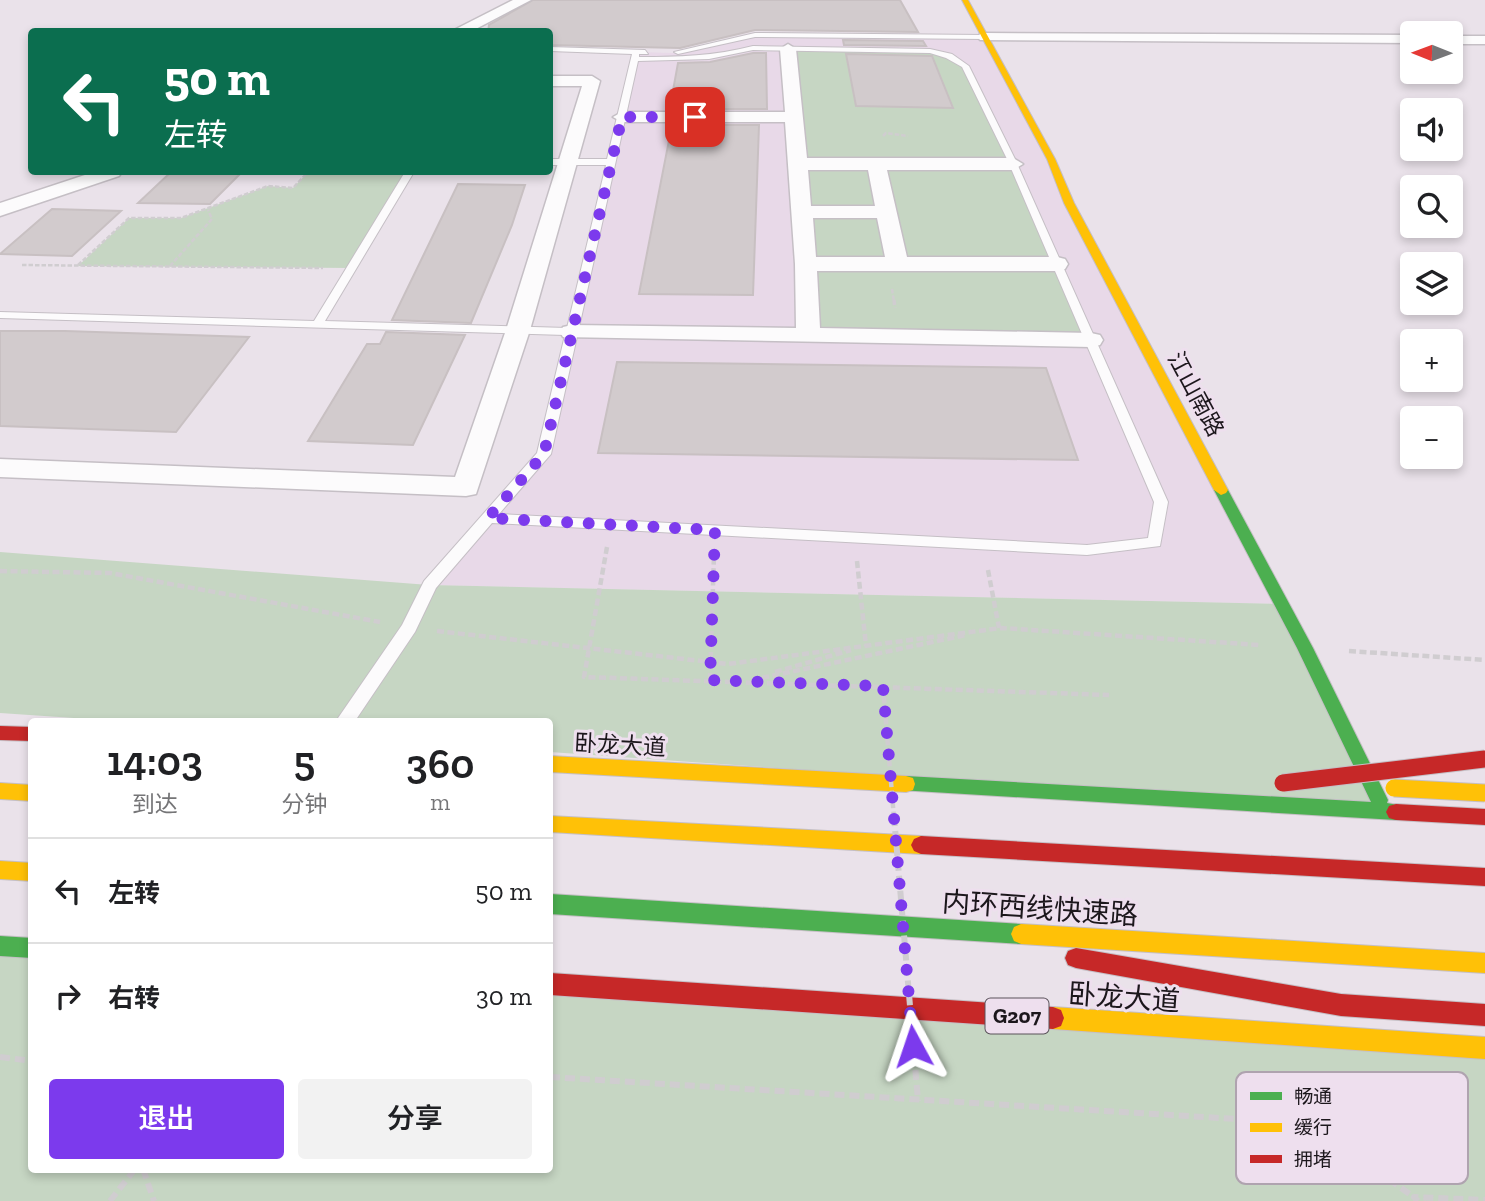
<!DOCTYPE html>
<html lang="zh">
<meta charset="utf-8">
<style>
body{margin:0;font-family:"Zilla Slab","Noto Sans SC",serif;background:#f2f2f2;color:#202124;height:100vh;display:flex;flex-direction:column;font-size:26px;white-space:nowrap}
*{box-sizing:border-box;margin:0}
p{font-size:23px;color:#757577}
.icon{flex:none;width:38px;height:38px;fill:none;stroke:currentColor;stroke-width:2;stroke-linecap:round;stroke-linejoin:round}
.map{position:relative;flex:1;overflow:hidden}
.sheet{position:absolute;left:28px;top:718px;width:525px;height:455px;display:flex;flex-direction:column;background:#fff;border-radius:7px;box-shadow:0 4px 10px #0003}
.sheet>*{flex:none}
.guide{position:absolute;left:28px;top:28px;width:525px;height:147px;border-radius:7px;box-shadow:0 4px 10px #0003;background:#0b6e4f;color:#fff;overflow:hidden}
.needle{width:46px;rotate:271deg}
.buttons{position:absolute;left:1400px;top:21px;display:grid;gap:14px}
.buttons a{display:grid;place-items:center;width:63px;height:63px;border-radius:7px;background:#fff;box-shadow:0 4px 10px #0003;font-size:35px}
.pin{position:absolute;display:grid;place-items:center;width:60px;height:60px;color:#fff;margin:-30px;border-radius:14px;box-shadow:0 4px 10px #0006}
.me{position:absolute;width:77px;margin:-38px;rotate:355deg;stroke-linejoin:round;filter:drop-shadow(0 0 5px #0008)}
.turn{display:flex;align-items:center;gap:24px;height:147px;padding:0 21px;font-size:32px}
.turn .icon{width:91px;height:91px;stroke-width:2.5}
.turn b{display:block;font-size:49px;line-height:60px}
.eta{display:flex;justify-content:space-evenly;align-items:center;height:119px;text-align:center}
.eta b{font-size:42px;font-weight:600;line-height:49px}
.button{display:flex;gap:14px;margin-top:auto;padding:14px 21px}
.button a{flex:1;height:80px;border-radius:7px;background:#7c3aed;color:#fff;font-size:28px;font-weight:600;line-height:80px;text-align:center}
.button a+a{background:#f2f2f2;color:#202124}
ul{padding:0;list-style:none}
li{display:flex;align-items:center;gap:21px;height:105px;padding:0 21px;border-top:2px solid #e0e0e0}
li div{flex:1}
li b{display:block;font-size:26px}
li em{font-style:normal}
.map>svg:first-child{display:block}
.built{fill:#e8d9e8}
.green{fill:#c6d6c3}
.building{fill:#d2cbcd;stroke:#c8c0c2;stroke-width:2}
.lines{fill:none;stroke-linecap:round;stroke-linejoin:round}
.lane-casing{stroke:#c5bfc5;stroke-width:2}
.street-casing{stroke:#c5bfc5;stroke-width:3}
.fast-casing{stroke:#c5bfc5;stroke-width:2}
.slow-casing{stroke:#c5bfc5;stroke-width:2}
.jam-casing{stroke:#c5bfc5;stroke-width:2}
.path-far3{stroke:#d0cdd0;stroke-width:2.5;stroke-dasharray:4.5 2;stroke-linecap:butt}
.path-far2{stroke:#d0cdd0;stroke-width:3.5;stroke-dasharray:5 2.5;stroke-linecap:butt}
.path-far1{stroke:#d0cdd0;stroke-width:4.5;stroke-dasharray:7 3.5;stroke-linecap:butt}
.path{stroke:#d0cdd0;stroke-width:6;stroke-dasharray:10 5;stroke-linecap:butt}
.lane{fill:#fcfbfc;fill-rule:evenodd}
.street{fill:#fcfbfc;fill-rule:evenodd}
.fast{fill:#4caf50;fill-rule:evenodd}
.slow{fill:#ffc107;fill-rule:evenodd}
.jam{fill:#c62828;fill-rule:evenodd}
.slow-bridge-casing{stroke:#c5bfc5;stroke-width:19;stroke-linecap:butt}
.jam-bridge-casing{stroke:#c5bfc5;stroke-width:19;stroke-linecap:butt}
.path-bridge-far1{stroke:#d0cdd0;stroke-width:4.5;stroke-dasharray:7 3.5;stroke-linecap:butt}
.path-bridge{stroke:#d0cdd0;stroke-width:6;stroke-dasharray:10 5;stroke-linecap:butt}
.slow-bridge{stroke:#ffc107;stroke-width:17}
.jam-bridge{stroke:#c62828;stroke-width:17}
.route{stroke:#7c3aed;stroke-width:12;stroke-dasharray:0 21.6}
.labels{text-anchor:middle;stroke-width:6;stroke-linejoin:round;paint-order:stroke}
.shield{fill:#eedfee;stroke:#5b535b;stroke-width:2}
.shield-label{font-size:21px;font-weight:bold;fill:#1c171c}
.street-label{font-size:23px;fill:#1c171c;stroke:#eedfee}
.near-street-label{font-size:28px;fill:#1c171c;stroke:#eedfee}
.key{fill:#eedfee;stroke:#afa3af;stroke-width:2}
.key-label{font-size:19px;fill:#1c171c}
</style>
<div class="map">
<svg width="1485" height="1201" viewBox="0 0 1485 1201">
<rect width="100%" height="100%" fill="#eae2ea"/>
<polygon class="built" points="755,35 985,37 1282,604 429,585 544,454 636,52 674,53"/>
<g class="green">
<polygon points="788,49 930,51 965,66 1091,340 808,336"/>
<polygon points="308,172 410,172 352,268 78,266 129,218 181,218 268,186 293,188"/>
<polygon points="0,552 429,585 1282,604 1385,811 550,752 550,721 118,721 0,713"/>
<polygon points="0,946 31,948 32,1169 550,1169 550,984 1485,1048 1485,1201 0,1201"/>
</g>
<g class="building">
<polygon points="533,0 900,0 918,32 755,30 680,48 550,45 550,32 488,32 489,25"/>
<polygon points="843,40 923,41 926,46 844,45"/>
<polygon points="753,53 766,53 767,109 675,109 675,107 670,107 678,63 710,62"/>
<polygon points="846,54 932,56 953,108 856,106"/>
<polygon points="672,125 759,125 753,295 639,294"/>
<polygon points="171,172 242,172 210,204 138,203"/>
<polygon points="458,184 525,185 512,225 471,323 392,320"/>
<polygon points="52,209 121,211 72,256 0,254"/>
<polygon points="0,331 65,331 249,337 176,432 0,426"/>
<polygon points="386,332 465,335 413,445 308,441 367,344 380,344"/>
<polygon points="617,362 1046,368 1078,460 598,453"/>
</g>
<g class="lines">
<defs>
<g id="lane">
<polygon points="755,33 985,35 989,37 985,39 755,37 678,54 674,52"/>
<path d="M 753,46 L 930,49 L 952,54 L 969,66 L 1015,159 L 1168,502 L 1160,546 L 1087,555 L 492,523 L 436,588 L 415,632 L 355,721 L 336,721 L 402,625 L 424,581 L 537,453 L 565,335 L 0,318 L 0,312 L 314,321 L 405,172 L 414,172 L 325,321 L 567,328 L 606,165 L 550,165 L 550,159 L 607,159 L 632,54 L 550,51 L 550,47 L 645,50 L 648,54 L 639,54 L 639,57 C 678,57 715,56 753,46 ZM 753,50 L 930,53 L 946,58 L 962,67 L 1007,159 L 1154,502 L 1148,538 L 1087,545 L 499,514 L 551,454 L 638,61 L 709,59 Z"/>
</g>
<g id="street">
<polygon points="513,0 531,0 470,32 450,32"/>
<polygon points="985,33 1412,35 1412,43 980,40 978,37 980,34"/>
<rect x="1451" y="36" width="34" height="8"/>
<path d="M 788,44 L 796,49 L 807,158 L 1013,158 L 1023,164 L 1013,170 L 887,170 L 907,257 L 1057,257 L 1065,259 L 1068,264 L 1065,269 L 1057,271 L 817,271 L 820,328 L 1091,333 L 1100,335 L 1103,340 L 1100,345 L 1091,347 L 563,337 L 560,332 L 563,327 L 572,325 L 796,328 L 795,264 L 785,122 L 622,122 L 613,117 L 622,112 L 785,112 L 780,49 ZM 808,170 L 868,170 L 875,206 L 811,206 ZM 813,218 L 877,218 L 885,257 L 816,257 Z"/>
<polygon points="550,76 592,76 600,81 530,330 476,494 466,496 0,477 0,459 455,477 506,330 582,86 550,86"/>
<polygon points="94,172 122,172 119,176 0,216 0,203"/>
</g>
<g id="fast">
<polygon points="1221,485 1228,490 1313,648 1388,800 1387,803 1403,806 1406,812 1403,818 1396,820 899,790 897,784 899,778 906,776 1371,802 1297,648 1214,490"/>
<polygon points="550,894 1021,924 1028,927 1031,934 1028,941 1021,944 550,914"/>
<polygon points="0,936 32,938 32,958 0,956"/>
</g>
<g id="slow">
<polygon points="962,0 968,0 1055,159 1074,203 1228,490 1226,493 1221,495 1214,490 1064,203 1047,159"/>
<polygon points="550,756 906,776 913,778 915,784 913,790 906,792 550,772"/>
<polygon points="0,783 32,785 32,801 0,799"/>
<polygon points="550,816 921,836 928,839 931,845 928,851 921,854 550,832"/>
<polygon points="0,861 32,863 32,881 0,879"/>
<polygon points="1021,924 1485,953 1485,973 1021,944 1014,941 1011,934 1014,927"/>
<polygon points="1053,1007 1485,1037 1485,1059 1053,1029 1045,1026 1042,1018 1045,1010"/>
</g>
<g id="jam">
<polygon points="0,726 32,727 32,741 0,740"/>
<polygon points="1396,804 1485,809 1485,825 1396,820 1389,818 1386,812 1389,806"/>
<polygon points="921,836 1485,868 1485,886 921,854 914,851 911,845 914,839"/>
<polygon points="1076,948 1341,994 1485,1004 1485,1026 1341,1016 1076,968 1068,965 1065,958 1068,951"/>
<polygon points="550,973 1053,1007 1061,1010 1064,1018 1061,1026 1053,1029 550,995"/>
</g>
</defs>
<use href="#lane" class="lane-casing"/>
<use href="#street" class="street-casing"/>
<use href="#fast" class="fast-casing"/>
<use href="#slow" class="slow-casing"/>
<use href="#jam" class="jam-casing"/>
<g class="path-far3">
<polyline points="883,136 886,133 908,136"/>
<polyline points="22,265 323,268"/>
<polyline points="78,265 129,218 181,218 268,186 293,188 308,172"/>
<polyline points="170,266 212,219 208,210"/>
<polyline points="892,289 894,302"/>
</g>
<polyline class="path-far2" points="894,300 895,308"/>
<g class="path-far1">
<polyline points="607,547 584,677 1109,695"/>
<polyline points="857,561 866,646"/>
<polyline points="988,570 999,628"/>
<polyline points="0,571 110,573 380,622"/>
<polyline points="437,631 728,664 1001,628 1260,645"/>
<polyline points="1349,651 1485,660"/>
<polyline points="775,672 851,650"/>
<polyline points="710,680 714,555"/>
<polyline points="752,680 966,635"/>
</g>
<g class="path">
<polyline points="0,1057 32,1061"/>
<polyline points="550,1077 1269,1121 1340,1145 1414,1197"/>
<polyline points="143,1169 154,1201"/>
<polyline points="110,1201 135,1169"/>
<polyline points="1418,1201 1414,1197 1485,1200"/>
</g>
<use href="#lane" class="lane"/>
<use href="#street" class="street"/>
<use href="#fast" class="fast"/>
<use href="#slow" class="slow"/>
<use href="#jam" class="jam"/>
<defs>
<polyline id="slow-bridge" points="1394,788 1485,793"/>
<polyline id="jam-bridge" points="1283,783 1485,759"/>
</defs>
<use href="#slow-bridge" class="slow-bridge-casing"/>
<use href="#jam-bridge" class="jam-bridge-casing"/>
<polyline class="path-bridge-far1" points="883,686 894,818"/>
<polyline class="path-bridge" points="894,816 918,1101"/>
<use href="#slow-bridge" class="slow-bridge"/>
<use href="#jam-bridge" class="jam-bridge"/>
</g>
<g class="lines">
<polyline class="route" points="695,117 622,117 544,454 488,518 715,530 710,680 883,686 913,1046"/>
</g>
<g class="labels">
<rect class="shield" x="985.5" y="998.5" width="63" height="35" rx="5"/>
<g class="shield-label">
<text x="1017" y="1023">G207</text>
</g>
<g class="street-label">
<text transform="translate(1196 394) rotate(62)" y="8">江山南路</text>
<text transform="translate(620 745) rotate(3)" y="8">卧龙大道</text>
</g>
<g class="near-street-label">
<text transform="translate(1040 908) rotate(4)" y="10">内环西线快速路</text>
<text transform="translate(1124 997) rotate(4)" y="10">卧龙大道</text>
</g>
</g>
<rect x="1236" y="1072" width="232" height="112" rx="10" class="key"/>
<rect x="1250" y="1092" width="32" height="8" fill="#4caf50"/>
<rect x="1250" y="1123" width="32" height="9" fill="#ffc107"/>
<rect x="1250" y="1155" width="32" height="8" fill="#c62828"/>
<g class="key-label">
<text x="1294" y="1103">畅通</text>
<text x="1294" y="1134">缓行</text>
<text x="1294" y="1166">拥堵</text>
</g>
</svg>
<div class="buttons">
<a><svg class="needle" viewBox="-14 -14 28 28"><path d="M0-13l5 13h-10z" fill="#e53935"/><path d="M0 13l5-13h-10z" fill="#757577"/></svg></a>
<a><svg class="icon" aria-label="sound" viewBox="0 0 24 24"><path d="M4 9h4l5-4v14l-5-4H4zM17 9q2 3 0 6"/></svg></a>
<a><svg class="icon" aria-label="search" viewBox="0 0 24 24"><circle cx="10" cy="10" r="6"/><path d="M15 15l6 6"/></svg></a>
<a><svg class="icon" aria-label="layers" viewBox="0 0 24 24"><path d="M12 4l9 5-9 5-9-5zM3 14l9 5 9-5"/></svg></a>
<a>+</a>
<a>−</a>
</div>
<div class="pin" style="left:695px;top:117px;background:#d93025"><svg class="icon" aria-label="arrive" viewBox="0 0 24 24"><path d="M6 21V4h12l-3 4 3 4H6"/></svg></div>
<svg class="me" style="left:913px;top:1046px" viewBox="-20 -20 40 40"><path d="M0-17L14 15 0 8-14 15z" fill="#7c3aed" stroke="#fff" stroke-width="4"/></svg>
<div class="guide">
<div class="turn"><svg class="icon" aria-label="left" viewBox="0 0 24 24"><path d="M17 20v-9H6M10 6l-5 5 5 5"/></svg><div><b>50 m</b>左转</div></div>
</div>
<section class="sheet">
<div class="eta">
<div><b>14:03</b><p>到达</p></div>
<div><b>5</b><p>分钟</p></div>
<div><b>360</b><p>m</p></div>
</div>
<ul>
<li><svg class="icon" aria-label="left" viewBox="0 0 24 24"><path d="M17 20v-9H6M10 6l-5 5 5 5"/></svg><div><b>左转</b></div><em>50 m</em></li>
<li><svg class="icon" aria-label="right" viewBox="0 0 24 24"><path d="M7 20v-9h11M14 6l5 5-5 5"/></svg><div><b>右转</b></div><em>30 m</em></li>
</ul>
<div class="button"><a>退出</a><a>分享</a></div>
</section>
</div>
